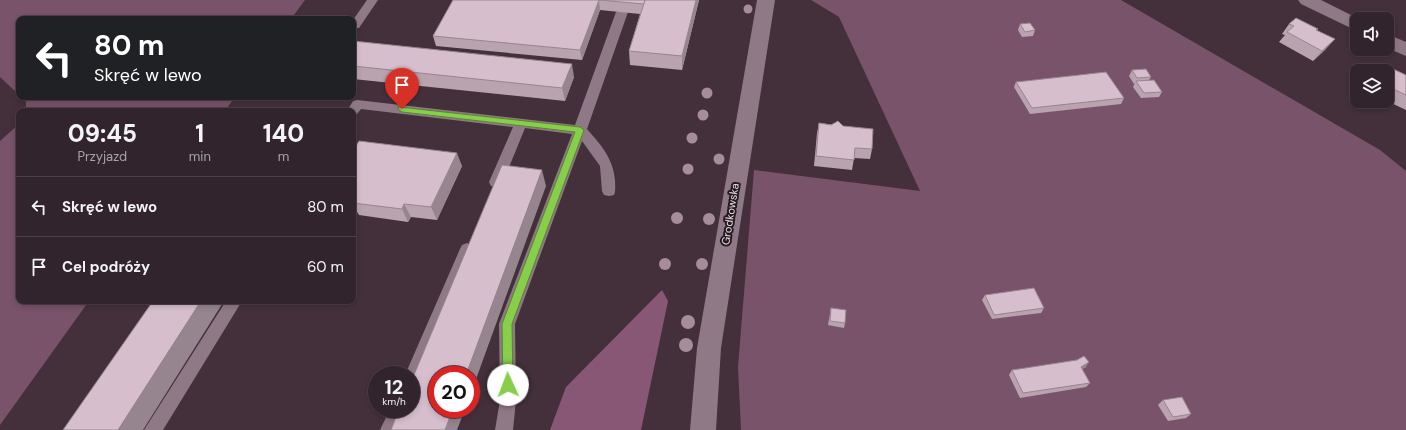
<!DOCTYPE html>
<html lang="pl">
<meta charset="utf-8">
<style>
body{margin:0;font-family:"DM Sans",sans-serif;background:#3a2c34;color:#f1f3f6;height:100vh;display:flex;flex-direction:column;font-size:15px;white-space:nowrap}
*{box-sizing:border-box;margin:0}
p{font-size:13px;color:#a8a4a9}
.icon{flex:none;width:22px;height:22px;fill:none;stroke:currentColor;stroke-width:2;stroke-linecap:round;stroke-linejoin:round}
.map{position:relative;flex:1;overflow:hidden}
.side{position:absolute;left:16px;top:108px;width:340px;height:196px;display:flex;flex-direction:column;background:#32242c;border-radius:8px;box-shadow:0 2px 6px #0003,0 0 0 1px #4d4148}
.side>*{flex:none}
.hud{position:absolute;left:16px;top:16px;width:340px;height:84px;border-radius:8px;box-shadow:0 2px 6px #0003,0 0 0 1px #4d4148;background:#202124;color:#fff;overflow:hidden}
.controls{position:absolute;left:1350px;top:12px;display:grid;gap:8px}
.controls a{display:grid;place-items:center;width:44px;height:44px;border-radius:8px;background:#32242c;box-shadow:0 2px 6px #0003,0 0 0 1px #4d4148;font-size:20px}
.speed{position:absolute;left:368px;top:366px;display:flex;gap:8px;font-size:20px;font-weight:700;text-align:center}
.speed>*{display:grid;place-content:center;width:52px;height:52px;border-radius:50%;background:#32242c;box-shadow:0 2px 6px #0003,0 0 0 1px #4d4148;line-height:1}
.speed small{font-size:10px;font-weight:400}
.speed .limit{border:6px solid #d22;background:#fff;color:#111}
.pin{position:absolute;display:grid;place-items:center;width:34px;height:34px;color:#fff;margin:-41px -17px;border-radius:50% 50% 50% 0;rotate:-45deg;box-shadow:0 0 4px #0007}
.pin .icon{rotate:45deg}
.me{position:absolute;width:44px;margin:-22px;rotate:358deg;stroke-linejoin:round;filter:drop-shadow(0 0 3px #0008)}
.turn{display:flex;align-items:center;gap:14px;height:84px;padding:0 12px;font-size:18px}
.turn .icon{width:52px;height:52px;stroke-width:2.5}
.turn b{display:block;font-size:28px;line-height:34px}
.eta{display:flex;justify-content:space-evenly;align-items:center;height:68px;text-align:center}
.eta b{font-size:24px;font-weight:800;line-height:28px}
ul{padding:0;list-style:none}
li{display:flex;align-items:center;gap:12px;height:60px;padding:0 12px;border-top:1px solid #4d4148}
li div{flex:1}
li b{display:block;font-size:15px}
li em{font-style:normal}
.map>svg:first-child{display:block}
.green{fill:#785369}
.forest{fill:#885775}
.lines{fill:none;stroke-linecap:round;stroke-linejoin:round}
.lane{fill:#907986;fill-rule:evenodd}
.street{fill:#907986;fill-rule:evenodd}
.secondary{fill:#907986;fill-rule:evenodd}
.tree{fill:#a78c9b}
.wall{fill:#b9a3af}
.shaded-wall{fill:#96858f}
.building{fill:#d7becc;stroke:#96858f}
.route{fill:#87cf4a;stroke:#588730}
.labels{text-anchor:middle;stroke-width:4;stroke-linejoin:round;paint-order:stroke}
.street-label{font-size:11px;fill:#ebdee5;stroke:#241b20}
</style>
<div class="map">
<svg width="1406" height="430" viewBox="0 0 1406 430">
<rect width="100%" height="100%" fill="#43303b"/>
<g class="green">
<polygon points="0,0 305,0 291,19 19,19 19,95 0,77"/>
<polygon points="811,0 1121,0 1380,150 1406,171 1406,430 741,430 738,367 754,170 920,191 839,17"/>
<polygon points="21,97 235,97 225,111 26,111 26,101"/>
<polygon points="19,124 19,301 89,301 0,425 0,141"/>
</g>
<polygon class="forest" points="662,290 668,301 641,430 550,430 566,387"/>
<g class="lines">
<g class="lane">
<polygon points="367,0 378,0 359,28 353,28 353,20"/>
<path d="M 622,9 L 628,12 L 587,129 C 601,145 613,158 615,180 C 615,185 616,190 614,195 L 609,196 L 604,195 L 602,191 L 600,166 L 582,141 L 515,324 L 516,400 L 513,430 L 495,430 L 500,400 L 499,324 L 572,134 L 525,128 L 503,182 L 501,186 L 496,187 L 491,186 L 489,182 L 513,127 L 361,109 L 357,114 L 353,115 L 353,111 L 347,111 L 353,101 L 357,100 L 575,125 L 616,12 Z"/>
<polygon points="467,243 472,245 474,249 417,384 411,387 411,375 405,375 460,249 462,245"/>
<polygon points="226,301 242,301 163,430 144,430"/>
<polygon points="390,409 406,409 398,430 380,430"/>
</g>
<g class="street">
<polygon points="1298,0 1321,0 1359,19 1357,19 1357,31 1301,4"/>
<polygon points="1387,34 1406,42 1406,56 1387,48"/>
</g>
<polygon class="secondary" points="757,0 775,0 721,348 716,430 690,430 697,348"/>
</g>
<g class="tree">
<circle cx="748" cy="9" r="4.5"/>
<circle cx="707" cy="93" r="5.5"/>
<circle cx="703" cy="115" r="5.5"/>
<circle cx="692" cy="138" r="5.5"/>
<circle cx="719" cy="159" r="5.5"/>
<circle cx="688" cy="169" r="5.5"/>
<circle cx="677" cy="218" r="6"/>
<circle cx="709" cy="219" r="6"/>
<circle cx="665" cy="264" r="6"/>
<circle cx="702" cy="264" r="6"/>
<circle cx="688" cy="322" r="7"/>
<circle cx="686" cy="345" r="7"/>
</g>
<g class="wall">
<polygon points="453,0 699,0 682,70 630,65 629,51 640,14 600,10 582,60 436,46 433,36"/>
<polygon points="1020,24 1035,30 1033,36 1022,37 1018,30"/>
<polygon points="1289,24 1317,30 1326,49 1313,61 1279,42 1285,35 1282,34"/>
<polygon points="353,41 574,77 565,101 353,79"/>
<polygon points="1132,70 1151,77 1149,80 1162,92 1159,97 1141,98 1133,87 1135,83 1134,84 1129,76"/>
<polygon points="1387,75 1406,75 1406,110 1387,101"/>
<polygon points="1016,82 1124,98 1121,104 1030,114 1014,87"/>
<polygon points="819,123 843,126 872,149 870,159 854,158 852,170 814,166 817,133"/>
<polygon points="353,151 462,166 437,220 411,217 408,222 359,215 356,210 353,210"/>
<polygon points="985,295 1044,308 1041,313 992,319 982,300"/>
<polygon points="831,308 845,323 844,328 828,325"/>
<polygon points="1086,367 1082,369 1090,383 1086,387 1020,398 1009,375 1012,370"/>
<polygon points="1163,400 1191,414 1186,418 1168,421 1158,405"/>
</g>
<g class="shaded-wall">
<polygon points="599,0 600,10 582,60 580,50"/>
<polygon points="696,0 699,0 682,70 682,56"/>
<polygon points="1335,39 1326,49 1313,61 1322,51"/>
<polygon points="572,64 574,77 565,101 562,88"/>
<polygon points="457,153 462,166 437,220 431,207"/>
<polygon points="542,170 546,186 471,393 471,375 466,375"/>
<polygon points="404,204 411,217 408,222 402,209"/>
<polygon points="201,301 224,301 143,430 118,430"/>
<polygon points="1089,362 1086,367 1077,371 1081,367"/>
<polygon points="453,409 465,409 457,430 445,430"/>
</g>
<g class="building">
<polygon points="453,0 645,0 644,4 599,0 580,50 433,36"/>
<polygon points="645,0 696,0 682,56 629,51"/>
<polygon points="1296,18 1318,29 1316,30 1335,39 1322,51 1287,32 1294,26 1289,24"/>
<polygon points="1030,23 1035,30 1025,32 1020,24"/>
<polygon points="353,41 572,64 562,88 353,66"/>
<polygon points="1146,69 1151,77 1137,78 1132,70"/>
<polygon points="1393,69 1406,75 1406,95 1387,86 1387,75"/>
<polygon points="1106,72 1124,98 1032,108 1016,82"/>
<polygon points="1154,80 1162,92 1144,93 1136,81"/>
<polygon points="838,121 843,126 873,129 872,149 855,148 854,160 816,156 819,123 831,125"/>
<polygon points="359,141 457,153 431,207 404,204 402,209 353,203 353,199 354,198 353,198 353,151"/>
<polygon points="502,165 542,170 466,375 437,375 437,409 453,409 445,430 391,430 399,409 411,409 411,382"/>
<polygon points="1034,288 1044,308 994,315 985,295"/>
<polygon points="153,301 201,301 118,430 63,430"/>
<polygon points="831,308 846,310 845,323 830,321"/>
<polygon points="1084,356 1089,362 1081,367 1090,383 1023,393 1012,370 1077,360"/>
<polygon points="1182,397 1191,414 1173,417 1163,400"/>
</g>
<polygon class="route" points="399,107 580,127 584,130 512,324 513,385 512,388 508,390 504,388 503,385 502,324 575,132 402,112 398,109"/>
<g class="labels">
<g class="street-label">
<text transform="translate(730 214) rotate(-81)" y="4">Grodkowska</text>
</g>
</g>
</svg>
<div class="controls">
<a><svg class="icon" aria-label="sound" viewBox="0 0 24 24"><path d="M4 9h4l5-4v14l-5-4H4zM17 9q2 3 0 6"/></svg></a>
<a><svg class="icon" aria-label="layers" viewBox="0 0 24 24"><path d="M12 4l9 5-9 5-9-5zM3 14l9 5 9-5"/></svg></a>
</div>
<div class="speed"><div>12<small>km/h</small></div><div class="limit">20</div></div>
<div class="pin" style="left:402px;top:109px;background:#d93025"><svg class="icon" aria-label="arrive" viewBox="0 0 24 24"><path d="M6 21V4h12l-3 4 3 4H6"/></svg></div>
<svg class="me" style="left:508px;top:385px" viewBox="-20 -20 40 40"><circle r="19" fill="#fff"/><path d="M0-13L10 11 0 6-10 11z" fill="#87cf4a"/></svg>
<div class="hud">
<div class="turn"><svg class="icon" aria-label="left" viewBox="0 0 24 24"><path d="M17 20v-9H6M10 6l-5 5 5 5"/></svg><div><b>80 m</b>Skręć w lewo</div></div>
</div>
<section class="side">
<div class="eta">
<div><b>09:45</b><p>Przyjazd</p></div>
<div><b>1</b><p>min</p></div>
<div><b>140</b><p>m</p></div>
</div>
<ul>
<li><svg class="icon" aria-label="left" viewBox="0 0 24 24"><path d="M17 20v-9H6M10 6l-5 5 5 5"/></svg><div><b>Skręć w lewo</b></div><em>80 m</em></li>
<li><svg class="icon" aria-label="arrive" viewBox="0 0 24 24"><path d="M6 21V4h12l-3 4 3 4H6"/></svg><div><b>Cel podróży</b></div><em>60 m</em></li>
</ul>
</section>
</div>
